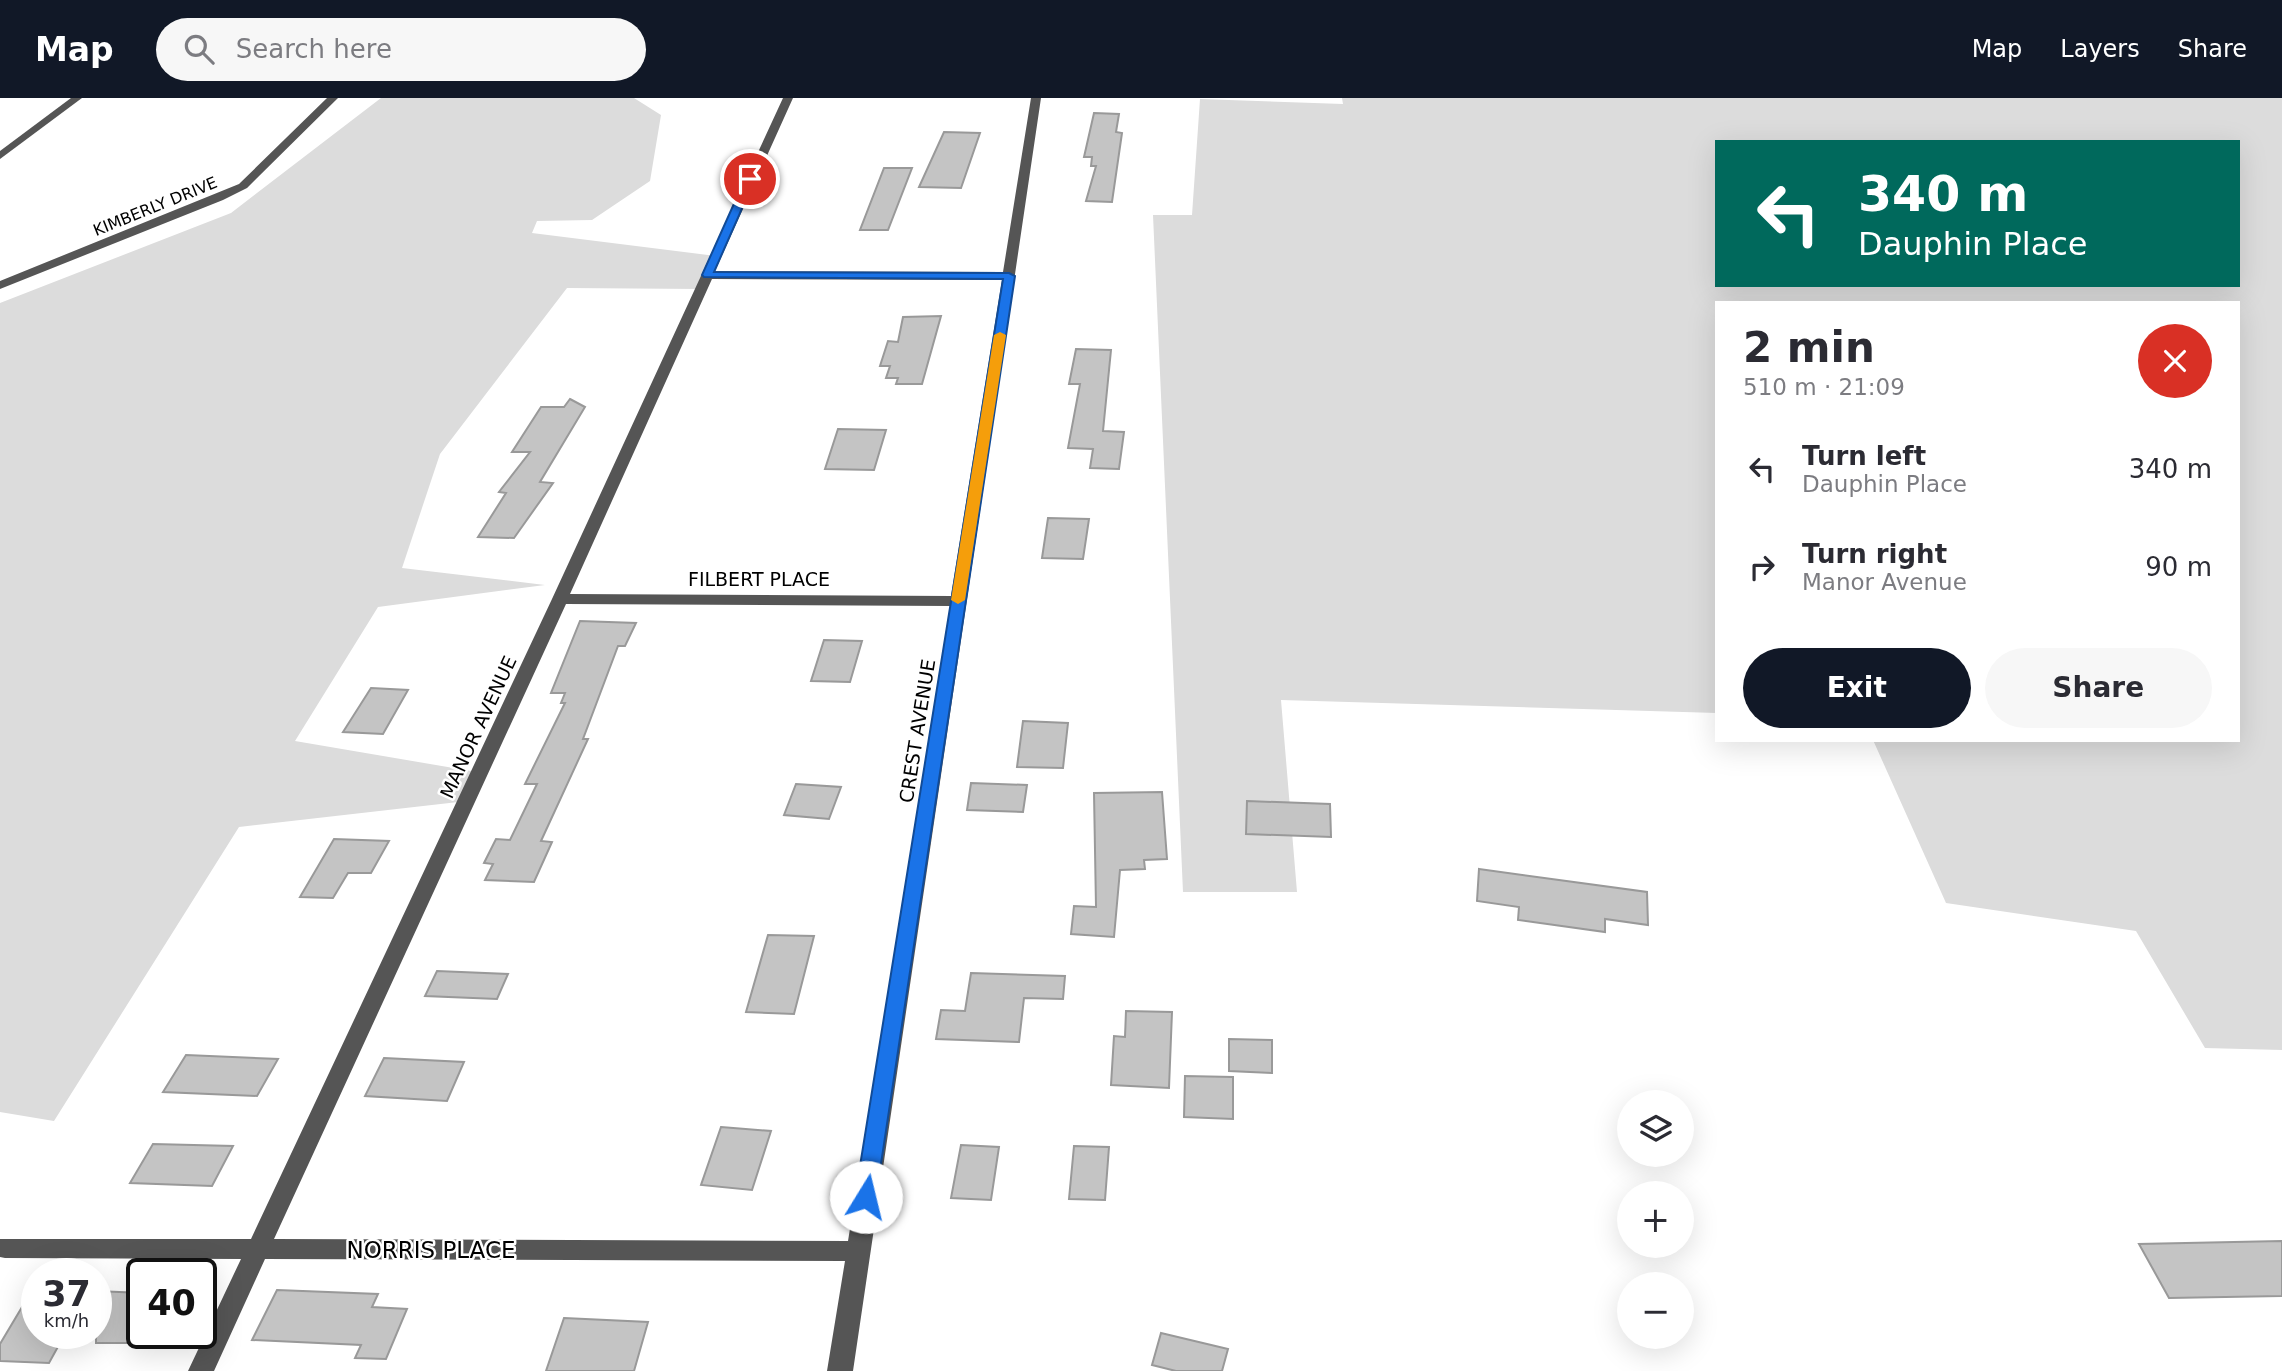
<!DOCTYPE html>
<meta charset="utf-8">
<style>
body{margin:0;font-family:"DejaVu Sans",sans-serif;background:#f7f7f7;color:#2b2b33;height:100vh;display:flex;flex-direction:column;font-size:26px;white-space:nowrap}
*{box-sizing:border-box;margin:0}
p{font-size:23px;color:#7c7c81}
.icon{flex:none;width:38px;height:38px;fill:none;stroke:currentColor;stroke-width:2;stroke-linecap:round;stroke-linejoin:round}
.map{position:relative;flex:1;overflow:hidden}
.drawer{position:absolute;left:1715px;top:203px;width:525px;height:441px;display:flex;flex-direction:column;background:#fff;border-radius:0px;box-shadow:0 7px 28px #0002}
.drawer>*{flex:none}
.banner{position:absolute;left:1715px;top:42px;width:525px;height:147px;border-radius:0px;box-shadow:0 7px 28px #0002;background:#00695c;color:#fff;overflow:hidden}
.buttons{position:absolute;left:1617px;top:992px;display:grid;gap:14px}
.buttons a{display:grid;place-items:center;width:77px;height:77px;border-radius:50%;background:#fff;box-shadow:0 7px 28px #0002;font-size:35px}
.speed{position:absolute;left:21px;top:1160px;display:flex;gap:14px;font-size:35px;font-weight:700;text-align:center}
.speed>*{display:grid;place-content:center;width:91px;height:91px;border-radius:50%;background:#fff;box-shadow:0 7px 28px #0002;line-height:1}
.speed small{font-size:18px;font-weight:400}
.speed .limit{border:4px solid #111;border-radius:10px;background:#fff;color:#111}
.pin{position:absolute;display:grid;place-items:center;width:60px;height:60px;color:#fff;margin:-30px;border:4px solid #fff;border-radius:50%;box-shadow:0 2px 7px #0007}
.me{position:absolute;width:77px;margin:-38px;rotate:9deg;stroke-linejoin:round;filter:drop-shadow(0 0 5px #0008)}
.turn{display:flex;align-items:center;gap:24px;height:147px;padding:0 28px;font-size:32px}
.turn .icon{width:91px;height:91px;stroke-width:2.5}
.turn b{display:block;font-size:49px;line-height:60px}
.round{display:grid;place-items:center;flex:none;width:74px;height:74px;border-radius:37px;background:#f7f7f7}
.overview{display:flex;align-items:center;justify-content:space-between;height:119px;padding:0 28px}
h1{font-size:42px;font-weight:700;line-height:52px}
.primary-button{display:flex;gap:14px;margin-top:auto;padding:14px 28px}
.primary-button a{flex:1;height:80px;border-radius:42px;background:#111827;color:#fff;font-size:28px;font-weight:700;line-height:80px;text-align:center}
.primary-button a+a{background:#f7f7f7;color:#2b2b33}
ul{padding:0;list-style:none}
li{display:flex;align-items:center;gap:21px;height:98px;padding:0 28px}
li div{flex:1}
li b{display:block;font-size:26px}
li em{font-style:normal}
header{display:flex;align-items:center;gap:42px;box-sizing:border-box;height:98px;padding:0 35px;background:#111827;color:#fff}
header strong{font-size:33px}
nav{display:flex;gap:38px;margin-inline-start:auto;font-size:24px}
.search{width:490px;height:63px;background:#f7f7f7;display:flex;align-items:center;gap:18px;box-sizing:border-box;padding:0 24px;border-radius:38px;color:#7c7c81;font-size:26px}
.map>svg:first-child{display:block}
.green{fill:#dcdcdc;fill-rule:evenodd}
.building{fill:#c4c4c4;stroke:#999;stroke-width:2}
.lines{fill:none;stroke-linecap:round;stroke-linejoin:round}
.minor{fill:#555;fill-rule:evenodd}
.route{fill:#1a73e8;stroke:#114b97;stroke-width:2}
.slow{fill:#f59e0b}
.labels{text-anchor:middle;stroke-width:5;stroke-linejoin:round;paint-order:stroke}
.far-street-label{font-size:16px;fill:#000;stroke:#fff}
.street-label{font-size:19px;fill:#000;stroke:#fff}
.near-street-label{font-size:23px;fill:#000;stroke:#fff}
</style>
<header>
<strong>Map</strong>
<div class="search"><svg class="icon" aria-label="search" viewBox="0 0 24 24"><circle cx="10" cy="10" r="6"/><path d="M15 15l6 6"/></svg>Search here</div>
<nav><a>Map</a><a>Layers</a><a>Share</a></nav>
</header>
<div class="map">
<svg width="2282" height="1273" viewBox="0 0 2282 1273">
<rect width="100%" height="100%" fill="#fff"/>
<g class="green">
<polygon points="381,0 634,0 661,17 650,83 592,122 537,123 532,135 716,158 700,191 567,190 440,356 402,470 545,487 378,509 295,643 477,674 467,703 239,729 54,1023 0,1014 0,205 231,115"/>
<path d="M 1342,0 L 2282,0 L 2282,952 L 2205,950 L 2136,833 L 1946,805 L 1873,642 L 2238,642 L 2238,205 L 1717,205 L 1717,615 L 1281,602 L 1297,794 L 1183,794 L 1153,117 L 1192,117 L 1200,1 L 1343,6 ZM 1717,44 L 2238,44 L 2238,187 L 1717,187 Z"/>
</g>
<g class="building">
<polygon points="1094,15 1119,16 1116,34 1122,35 1112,104 1086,103 1096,68 1091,68 1092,59 1084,59"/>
<polygon points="944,34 980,35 961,90 919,89"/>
<polygon points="884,70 912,70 888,132 860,132"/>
<polygon points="941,218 922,286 896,286 898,280 886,280 890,268 880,268 888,243 898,244 903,219"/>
<polygon points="1076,251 1111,252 1103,333 1124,334 1119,371 1090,370 1093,351 1068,350 1080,286 1069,286"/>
<polygon points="570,301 585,309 540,384 553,385 514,440 478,439 506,395 499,394 530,354 512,354 541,309 564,309"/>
<polygon points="838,331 886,332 874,372 825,371"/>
<polygon points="1048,420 1089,421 1083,461 1042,460"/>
<polygon points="580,523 636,525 625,548 618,548 583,641 588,641 541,743 552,744 534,784 485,782 493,766 484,765 496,741 510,742 537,686 525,686 565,605 561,605 565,595 551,595"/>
<polygon points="824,542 862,543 850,584 811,583"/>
<polygon points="371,590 408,592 383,636 343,634"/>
<polygon points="1023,623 1068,625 1063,670 1017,669"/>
<polygon points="971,685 1027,687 1023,714 967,712"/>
<polygon points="796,686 841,689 829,721 784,717"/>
<polygon points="1162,694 1167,761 1144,762 1145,771 1120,772 1114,839 1071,836 1074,808 1096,809 1094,695"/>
<polygon points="1247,703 1330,706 1331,739 1246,736"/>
<polygon points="334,741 389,743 371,775 348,775 333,800 300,799"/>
<polygon points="1479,771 1647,794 1648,827 1605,821 1605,834 1518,822 1519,809 1477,803"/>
<polygon points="768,837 814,838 794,916 746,914"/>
<polygon points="437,873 508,876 497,901 425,898"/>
<polygon points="971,875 1065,878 1063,901 1024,900 1019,944 936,941 941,912 965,913"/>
<polygon points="1126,913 1172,914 1169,990 1111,987 1114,938 1125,939"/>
<polygon points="1229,941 1272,942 1272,975 1229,973"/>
<polygon points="186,957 278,961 257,998 163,994"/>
<polygon points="384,960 464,964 447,1003 365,998"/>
<polygon points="1185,978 1233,979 1233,1021 1184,1019"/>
<polygon points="721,1029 771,1033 752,1092 701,1087"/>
<polygon points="153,1046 233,1048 212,1088 130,1085"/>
<polygon points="961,1047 999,1049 991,1102 951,1100"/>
<polygon points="1074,1048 1109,1049 1105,1102 1069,1101"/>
<polygon points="2282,1143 2282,1198 2169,1200 2139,1146"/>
<polygon points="37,1184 37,1236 65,1236 49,1265 0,1263 0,1246"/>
<polygon points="277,1192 378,1196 372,1209 407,1211 386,1261 355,1260 361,1247 252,1242"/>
<polygon points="96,1193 142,1195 142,1220 128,1245 96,1245"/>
<polygon points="564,1220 648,1224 634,1273 546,1273"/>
<polygon points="1161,1235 1228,1251 1222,1273 1176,1273 1152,1267"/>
</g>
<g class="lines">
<g class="minor">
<polygon points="71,0 82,0 0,61 0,53"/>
<polygon points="327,0 338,0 247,90 223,102 0,191 0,183 239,86"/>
<path d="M 783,0 L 793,0 L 715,173 L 1003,174 L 1031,0 L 1041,0 L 853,1273 L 827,1273 L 845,1163 L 265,1161 L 214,1273 L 188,1273 L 241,1161 L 5,1160 L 0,1159 L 0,1141 L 251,1141 L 552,501 ZM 712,181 L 1002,182 L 951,498 L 570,496 ZM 566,506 L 950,508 L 848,1143 L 274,1141 Z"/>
</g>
</g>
<polygon class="route" points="746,79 755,81 714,174 1009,175 1015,178 876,1099 873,1105 866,1108 858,1105 855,1099 1003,181 704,179 702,177"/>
<polygon class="slow" points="1000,234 1006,237 965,502 958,506 951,502 994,237"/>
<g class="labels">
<g class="far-street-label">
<text transform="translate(155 108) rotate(-22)" y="6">KIMBERLY DRIVE</text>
</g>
<g class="street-label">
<text x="759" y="488">FILBERT PLACE</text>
<text transform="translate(478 629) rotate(-65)" y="7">MANOR AVENUE</text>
<text transform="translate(917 633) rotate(-81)" y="7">CREST AVENUE</text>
</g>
<g class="near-street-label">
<text x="431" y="1160">NORRIS PLACE</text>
</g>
</g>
</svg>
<div class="buttons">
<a><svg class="icon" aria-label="layers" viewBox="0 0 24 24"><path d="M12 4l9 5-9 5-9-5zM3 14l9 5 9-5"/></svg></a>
<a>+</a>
<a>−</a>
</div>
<div class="speed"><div>37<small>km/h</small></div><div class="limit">40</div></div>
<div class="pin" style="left:750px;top:81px;background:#d93025"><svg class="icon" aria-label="arrive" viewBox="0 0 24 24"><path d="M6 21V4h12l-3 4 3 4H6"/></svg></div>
<svg class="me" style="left:866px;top:1099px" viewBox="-20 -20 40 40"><circle r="19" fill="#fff"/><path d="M0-13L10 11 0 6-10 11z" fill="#1a73e8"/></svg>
<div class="banner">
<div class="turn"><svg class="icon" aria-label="left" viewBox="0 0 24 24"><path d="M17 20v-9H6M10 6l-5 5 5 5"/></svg><div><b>340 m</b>Dauphin Place</div></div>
</div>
<section class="drawer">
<div class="overview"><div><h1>2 min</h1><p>510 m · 21:09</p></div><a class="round" style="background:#d93025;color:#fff"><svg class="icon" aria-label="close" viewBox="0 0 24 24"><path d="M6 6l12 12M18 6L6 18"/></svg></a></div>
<ul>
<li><svg class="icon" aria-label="left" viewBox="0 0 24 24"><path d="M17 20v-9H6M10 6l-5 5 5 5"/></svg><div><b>Turn left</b><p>Dauphin Place</p></div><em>340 m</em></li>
<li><svg class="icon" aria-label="right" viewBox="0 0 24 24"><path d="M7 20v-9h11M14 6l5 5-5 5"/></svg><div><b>Turn right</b><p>Manor Avenue</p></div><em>90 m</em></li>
</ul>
<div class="primary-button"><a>Exit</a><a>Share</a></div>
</section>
</div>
